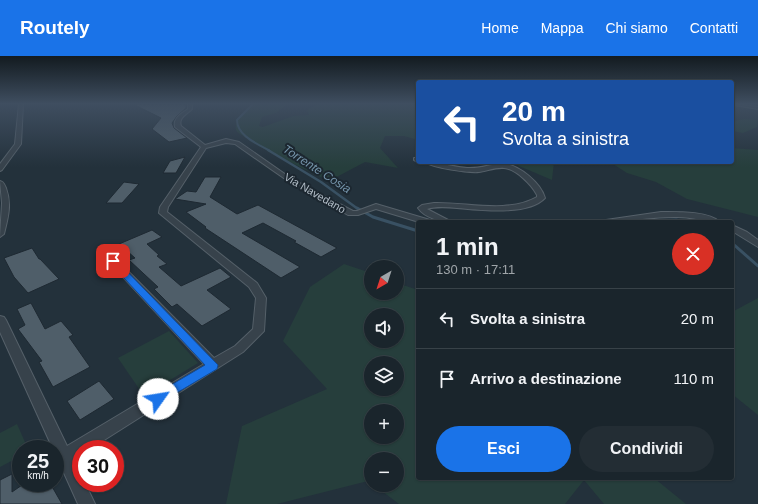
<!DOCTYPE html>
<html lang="it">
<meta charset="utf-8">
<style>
body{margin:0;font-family:Arial,sans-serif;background:#232d34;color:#f1f3f6;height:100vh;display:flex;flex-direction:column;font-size:15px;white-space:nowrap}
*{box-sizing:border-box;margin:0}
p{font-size:13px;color:#9fa5a9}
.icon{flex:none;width:22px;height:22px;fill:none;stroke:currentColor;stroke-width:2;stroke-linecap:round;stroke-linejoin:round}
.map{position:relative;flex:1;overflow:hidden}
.sheet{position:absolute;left:416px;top:164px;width:318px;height:260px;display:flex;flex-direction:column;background:#1a252c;border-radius:4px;box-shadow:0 1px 3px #0004,0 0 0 1px #384248}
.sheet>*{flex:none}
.top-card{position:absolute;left:416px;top:24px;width:318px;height:84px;border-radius:4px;box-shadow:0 1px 3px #0004,0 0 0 1px #384248;background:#1a4fa0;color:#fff;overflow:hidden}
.needle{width:26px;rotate:219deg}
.tools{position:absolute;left:364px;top:204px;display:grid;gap:8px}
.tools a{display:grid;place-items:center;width:40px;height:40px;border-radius:50%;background:#1a252c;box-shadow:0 1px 3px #0004,0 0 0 1px #384248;font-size:20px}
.speed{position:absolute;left:12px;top:384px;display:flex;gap:8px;font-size:20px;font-weight:700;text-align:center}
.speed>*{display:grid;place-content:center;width:52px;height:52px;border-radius:50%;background:#1a252c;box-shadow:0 1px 3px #0004,0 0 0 1px #384248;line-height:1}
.speed small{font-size:10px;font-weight:400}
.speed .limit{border:6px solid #d22;background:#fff;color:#111}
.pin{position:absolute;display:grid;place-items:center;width:34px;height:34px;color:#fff;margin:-17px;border-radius:8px;box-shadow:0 2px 6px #0006}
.me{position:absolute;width:44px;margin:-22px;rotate:58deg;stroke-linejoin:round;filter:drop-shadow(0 0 3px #0008)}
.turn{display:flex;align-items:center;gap:14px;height:84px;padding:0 20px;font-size:18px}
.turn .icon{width:52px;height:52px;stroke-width:2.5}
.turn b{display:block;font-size:28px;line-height:34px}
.round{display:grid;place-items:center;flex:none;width:42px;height:42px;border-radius:21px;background:#232d34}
.summary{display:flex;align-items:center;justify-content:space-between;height:68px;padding:0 20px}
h1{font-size:24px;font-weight:700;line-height:30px}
.button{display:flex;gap:8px;margin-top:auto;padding:8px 20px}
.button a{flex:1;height:46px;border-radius:24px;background:#1a73e8;color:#fff;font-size:16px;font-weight:700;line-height:46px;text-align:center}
.button a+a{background:#232d34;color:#f1f3f6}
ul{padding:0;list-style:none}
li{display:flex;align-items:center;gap:12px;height:60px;padding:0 20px;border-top:1px solid #384248}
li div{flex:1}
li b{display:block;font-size:15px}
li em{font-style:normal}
header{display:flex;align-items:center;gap:24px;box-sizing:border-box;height:56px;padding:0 20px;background:#1a73e8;color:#fff}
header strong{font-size:19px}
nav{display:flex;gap:22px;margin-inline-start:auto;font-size:14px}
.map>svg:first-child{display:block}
.green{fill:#263e3c;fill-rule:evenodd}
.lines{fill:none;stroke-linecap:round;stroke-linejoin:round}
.stream-far2{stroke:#395163;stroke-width:2}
.stream-far1{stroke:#395163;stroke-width:2.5}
.stream{stroke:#395163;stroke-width:3}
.building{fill:#4f5e69;stroke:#1e2932}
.minor-casing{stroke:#556069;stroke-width:2}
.minor{fill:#37424b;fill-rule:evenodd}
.route{fill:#1a73e8;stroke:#114b97}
.labels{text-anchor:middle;stroke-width:4;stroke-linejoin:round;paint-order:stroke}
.far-street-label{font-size:11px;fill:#b2bdc7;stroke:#1c2730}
.far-water-label{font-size:12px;font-style:italic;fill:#7493a9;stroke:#1c2730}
</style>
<header>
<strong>Routely</strong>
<nav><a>Home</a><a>Mappa</a><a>Chi siamo</a><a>Contatti</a></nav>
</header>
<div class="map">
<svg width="758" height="448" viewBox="0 0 758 448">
<rect width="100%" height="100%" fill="#23313b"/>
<g class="green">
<path d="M 253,48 L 287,48 L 276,57 L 262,61 L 259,70 L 263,71 L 293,60 L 309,59 L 307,54 L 314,50 L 320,48 L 418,48 L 418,84 L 404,80 L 385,80 L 380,92 L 398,112 L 365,106 L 329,125 L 269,96 L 237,76 C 231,66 247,56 253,48 Z"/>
<polygon points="745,63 758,64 757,71 743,77 732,75 732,65"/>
<polygon points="732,92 758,94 758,161 687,143 656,126 627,117 610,106 732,106"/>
<polygon points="514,106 554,106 552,124 519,110"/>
<path d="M 344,208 L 371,217 L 371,237 L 397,237 L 397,227 L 418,234 L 418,422 L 654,422 L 686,448 L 604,448 L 584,424 L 565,448 L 399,448 L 374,429 L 397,429 L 397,403 L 371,403 L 371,427 L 368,425 L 277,448 L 226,448 L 242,370 L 327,333 L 283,285 L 310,231 ZM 371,259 L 397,259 L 397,285 L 371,285 ZM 371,307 L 397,307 L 397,333 L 371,333 ZM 371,355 L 397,355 L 397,381 L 371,381 Z"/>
<polygon points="758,242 758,359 732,338 732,256"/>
<polygon points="169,275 198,307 144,340 118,302"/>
<polygon points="17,368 28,393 21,393 21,400 0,411 0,377"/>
</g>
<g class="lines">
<path class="stream-far2" d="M 253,48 L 237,64 C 237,80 258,88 270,95"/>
<polyline class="stream-far1" points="268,94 321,126 358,153"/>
<g class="stream">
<polyline points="357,152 373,161 418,175"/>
<polyline points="645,166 676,164 685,166"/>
<polyline points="732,187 758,210"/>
</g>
</g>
<g class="building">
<polygon points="133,48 186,48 186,52 177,60 172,67 174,72 187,82 169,86 152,73 161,62"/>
<polygon points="185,101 176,117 163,117 170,105"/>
<polygon points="205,121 221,121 210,141 237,158 258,149 337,192 321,201 294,186 296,185 263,167 242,177 300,211 281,222 205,172 206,171 186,156 206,148 175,143 187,135 196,136"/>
<polygon points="124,126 139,128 122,147 106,147"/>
<polygon points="152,174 162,181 147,188 159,199 157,200 167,208 159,211 181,230 220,212 231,221 207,234 231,253 202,270 177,248 172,251 154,233 158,231 129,204 135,202 119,188"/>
<polygon points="32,192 39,203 40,203 59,223 28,237 14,221 4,202"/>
<polygon points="31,247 45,273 61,265 73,279 69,281 90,311 53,331 39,306 42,305 18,273 25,269 17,253"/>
<polygon points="99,325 114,343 80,364 67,345"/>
<polygon points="12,418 12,436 25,427 50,427 62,448 0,448 0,424"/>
</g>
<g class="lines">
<defs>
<g id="minor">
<polygon points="19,48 23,48 21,88 2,114 0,115 0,108 15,88"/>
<path d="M 188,48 L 192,48 L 192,53 C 187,58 178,62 181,70 L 205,89 L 226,83 L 239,86 L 292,123 L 353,155 L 357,155 L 376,148 L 430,164 L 431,166 L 419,166 L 376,153 L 358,159 L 348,159 L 288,125 L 235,88 L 226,87 L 206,92 L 168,151 L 167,156 L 257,227 L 266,242 L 264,275 L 243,296 L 90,393 L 81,393 L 81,398 L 74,403 L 81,418 L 81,427 L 85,427 L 95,448 L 78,448 L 55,397 L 55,393 L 53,393 L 0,276 L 0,260 L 4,261 L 6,264 L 67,390 L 204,308 L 110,207 L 108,205 L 110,203 L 116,203 L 214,302 L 235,290 L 253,273 L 256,242 L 249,231 L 159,157 L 160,151 L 201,91 L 175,71 C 173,62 181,58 188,53 Z"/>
<polygon points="733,48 758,51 758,53 735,49"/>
<polygon points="414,102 418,102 418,106 414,104"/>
<path d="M 425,106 C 439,106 453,111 467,112 C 481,113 493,107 504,108 C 519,109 541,127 545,142 C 528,160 480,154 457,152 C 447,151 436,150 427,153 L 452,166 C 441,166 425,162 418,152 L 422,149 L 434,147 C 467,146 507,158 537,141 L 537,139 C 532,129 516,113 504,112 C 496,111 487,115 479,116 C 468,117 433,112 425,106 Z"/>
<path d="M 0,125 C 4,126 4,128 6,132 C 12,148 8,162 4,178 L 0,181 L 2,147 Z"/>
<path d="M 661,156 C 677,156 709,155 720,166 C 704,166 690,160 674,161 C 650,161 626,166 602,166 L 606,164 Z"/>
<polygon points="732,169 747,176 758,184 758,191 732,175"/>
</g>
</defs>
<use href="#minor" class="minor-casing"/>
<use href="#minor" class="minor"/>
</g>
<linearGradient id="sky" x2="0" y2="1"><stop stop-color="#131b20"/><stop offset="0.43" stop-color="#3f4e60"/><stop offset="1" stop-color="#3f4e60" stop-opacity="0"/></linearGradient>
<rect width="758" height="111" fill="url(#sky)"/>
<polygon class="route" points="113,203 116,204 218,309 217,313 158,348 154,347 152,343 154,339 205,309 110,207 109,205 110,204"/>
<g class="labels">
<g class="far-street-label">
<text transform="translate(315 137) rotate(30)" y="4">Via Navedano</text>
</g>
<g class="far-water-label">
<text transform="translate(317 113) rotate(33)" y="4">Torrente Cosia</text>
</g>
</g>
</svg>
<div class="tools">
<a><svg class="needle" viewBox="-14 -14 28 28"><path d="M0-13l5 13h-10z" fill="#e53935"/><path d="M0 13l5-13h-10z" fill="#9fa5a9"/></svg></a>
<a><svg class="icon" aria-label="sound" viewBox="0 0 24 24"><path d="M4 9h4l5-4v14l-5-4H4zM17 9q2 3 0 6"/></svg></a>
<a><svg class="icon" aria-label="layers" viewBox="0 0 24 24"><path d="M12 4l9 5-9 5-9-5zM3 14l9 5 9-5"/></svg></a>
<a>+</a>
<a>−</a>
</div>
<div class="speed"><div>25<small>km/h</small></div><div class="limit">30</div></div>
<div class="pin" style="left:113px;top:205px;background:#d93025"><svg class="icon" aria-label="arrive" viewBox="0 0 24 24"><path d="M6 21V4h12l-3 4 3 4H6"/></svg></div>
<svg class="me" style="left:158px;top:343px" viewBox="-20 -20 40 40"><circle r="19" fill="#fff"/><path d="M0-13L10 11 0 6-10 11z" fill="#1a73e8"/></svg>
<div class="top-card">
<div class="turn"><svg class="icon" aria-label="left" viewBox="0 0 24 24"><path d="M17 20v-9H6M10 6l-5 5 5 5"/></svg><div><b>20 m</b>Svolta a sinistra</div></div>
</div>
<section class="sheet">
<div class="summary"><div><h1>1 min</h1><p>130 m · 17:11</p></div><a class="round" style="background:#d93025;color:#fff"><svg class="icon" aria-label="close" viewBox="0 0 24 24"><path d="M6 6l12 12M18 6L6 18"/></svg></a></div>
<ul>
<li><svg class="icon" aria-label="left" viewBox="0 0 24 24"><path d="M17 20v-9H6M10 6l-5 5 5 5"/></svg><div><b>Svolta a sinistra</b></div><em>20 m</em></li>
<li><svg class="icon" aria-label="arrive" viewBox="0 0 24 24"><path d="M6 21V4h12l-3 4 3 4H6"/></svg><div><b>Arrivo a destinazione</b></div><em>110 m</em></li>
</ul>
<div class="button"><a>Esci</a><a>Condividi</a></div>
</section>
</div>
